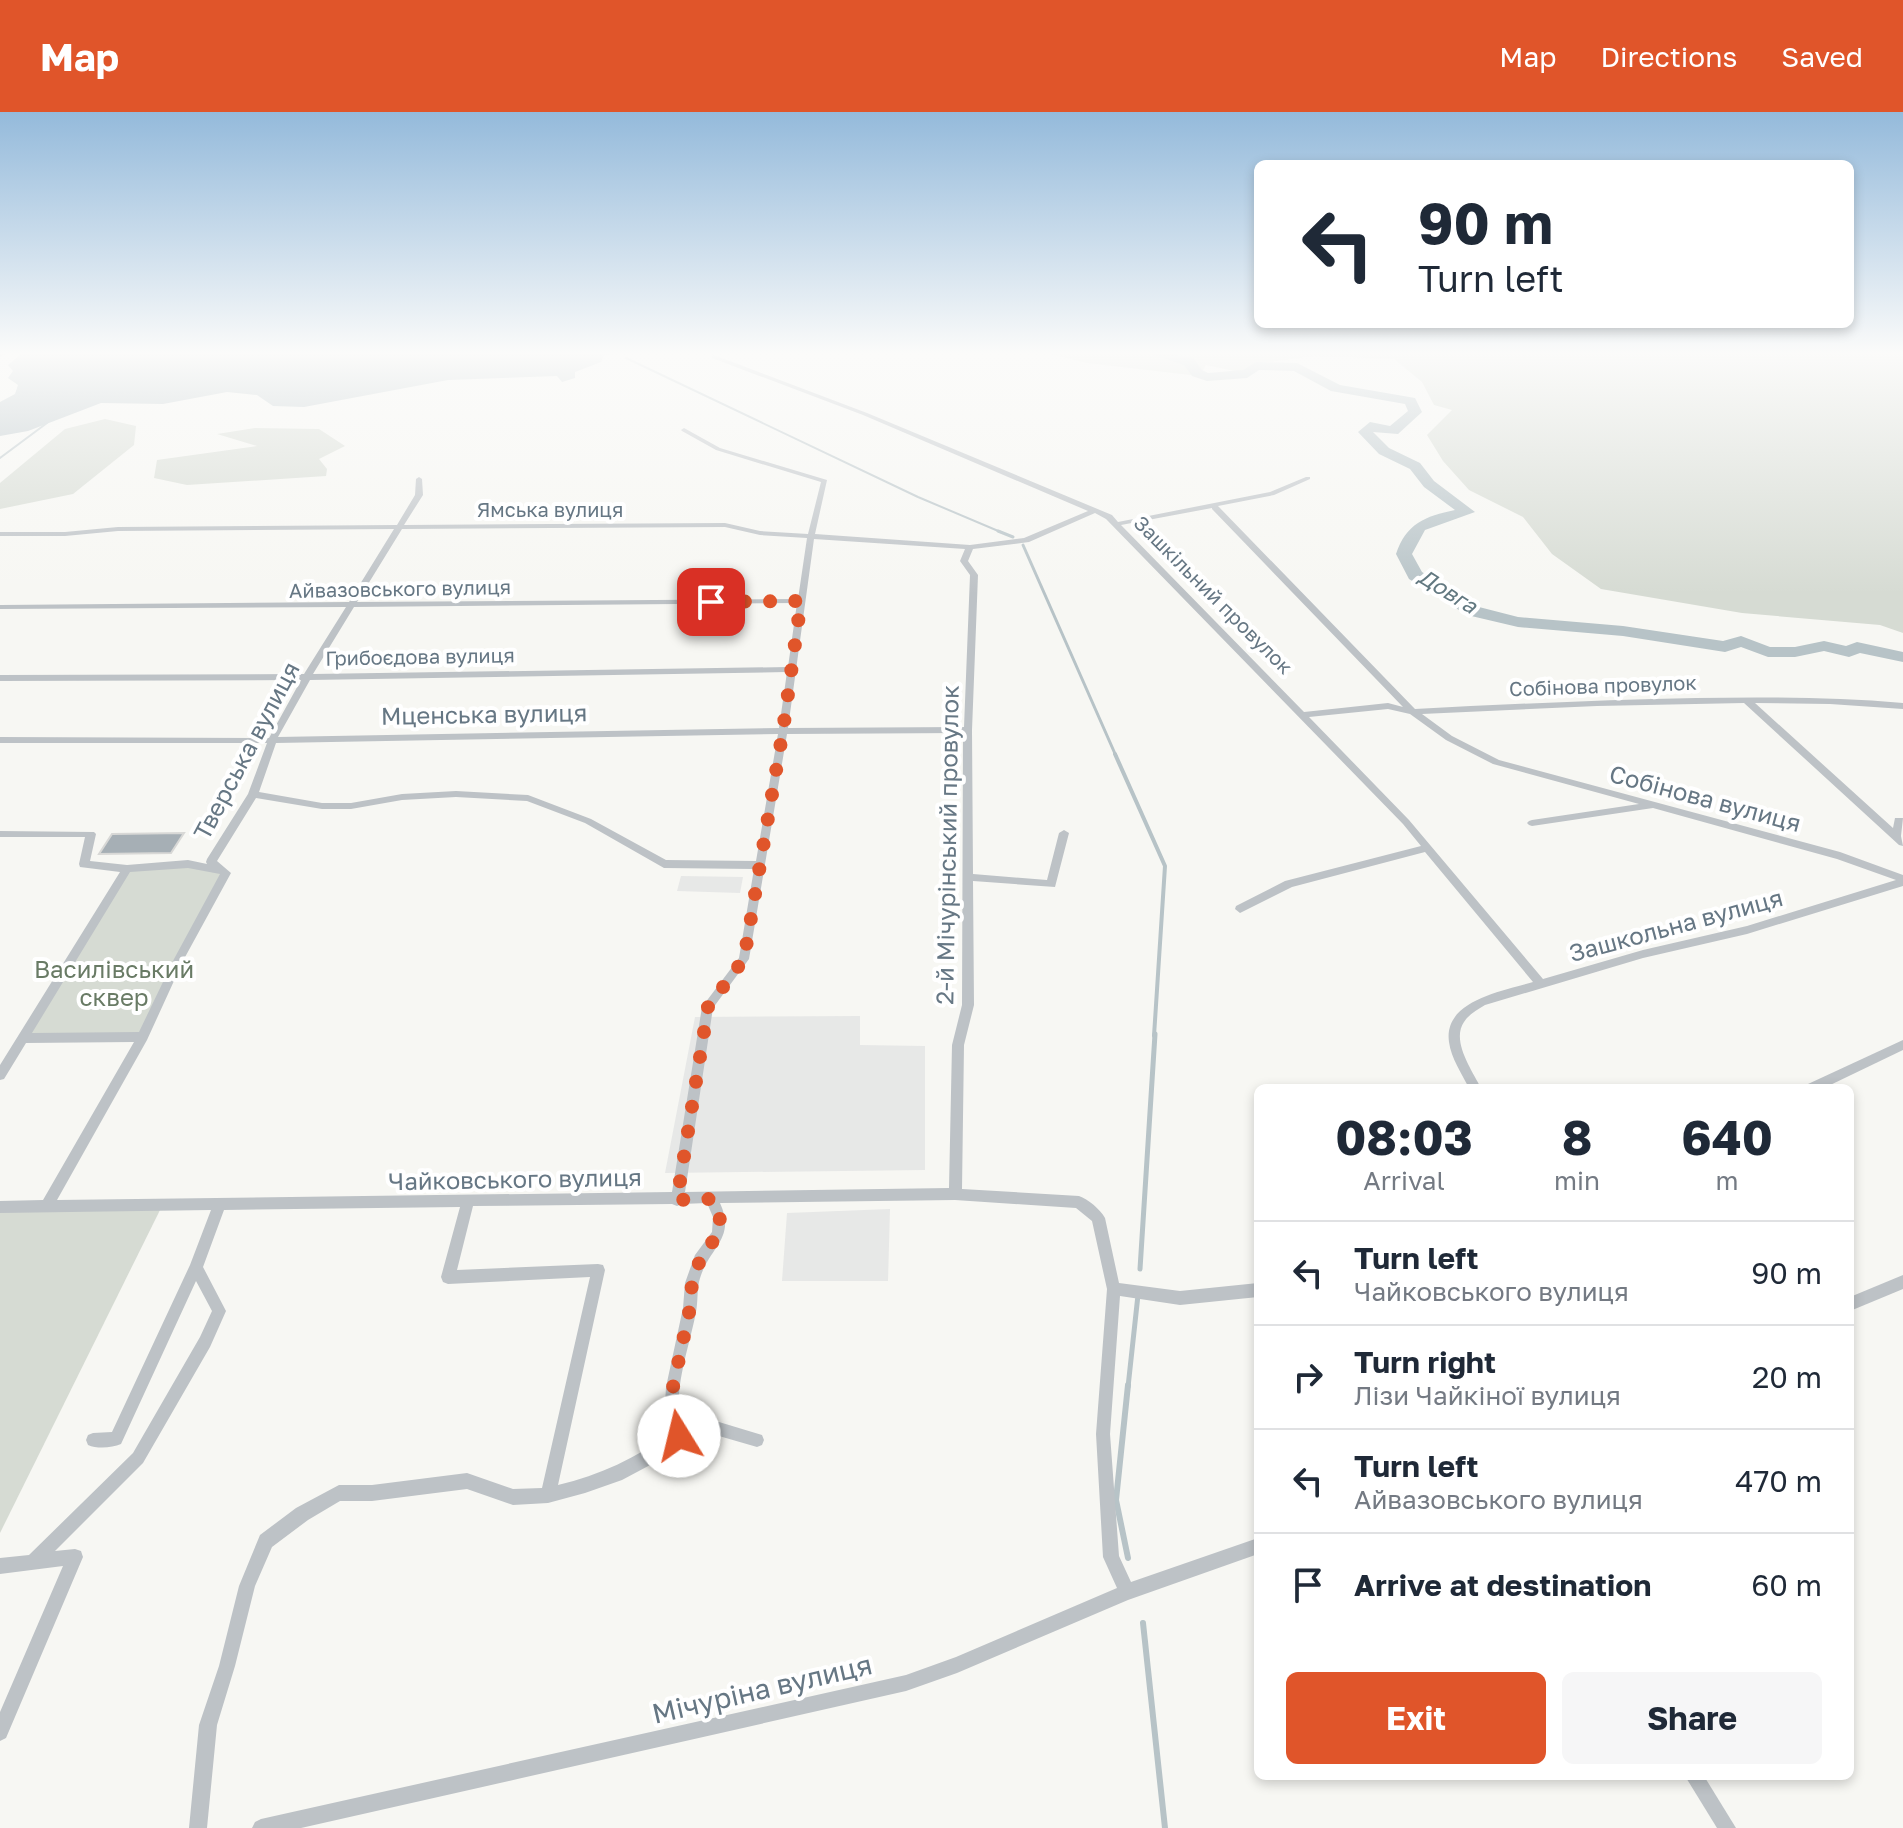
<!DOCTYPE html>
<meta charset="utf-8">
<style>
body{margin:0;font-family:"Golos Text",sans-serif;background:#f6f6f7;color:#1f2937;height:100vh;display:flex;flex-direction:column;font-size:30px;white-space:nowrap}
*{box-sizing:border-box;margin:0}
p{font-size:26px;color:#747a83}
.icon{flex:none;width:44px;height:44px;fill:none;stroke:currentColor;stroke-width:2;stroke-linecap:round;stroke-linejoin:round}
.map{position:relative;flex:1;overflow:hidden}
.drawer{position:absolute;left:1254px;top:972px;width:600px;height:696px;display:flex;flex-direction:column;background:#fff;border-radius:12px;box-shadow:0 4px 12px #0003}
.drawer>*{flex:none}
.banner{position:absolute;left:1254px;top:48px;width:600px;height:168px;border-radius:12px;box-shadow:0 4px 12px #0003;background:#fff;color:#1f2937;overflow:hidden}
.pin{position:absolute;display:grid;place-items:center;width:68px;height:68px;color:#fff;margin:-34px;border-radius:16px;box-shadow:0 4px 12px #0006}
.me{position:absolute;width:88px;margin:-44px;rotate:351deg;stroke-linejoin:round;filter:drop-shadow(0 0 6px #0008)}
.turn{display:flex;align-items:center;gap:28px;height:168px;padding:0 32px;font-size:36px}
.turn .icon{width:104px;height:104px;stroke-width:2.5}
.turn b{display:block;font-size:56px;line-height:68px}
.eta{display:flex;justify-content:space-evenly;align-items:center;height:136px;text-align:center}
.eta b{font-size:48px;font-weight:700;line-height:56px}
.primary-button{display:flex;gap:16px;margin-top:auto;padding:16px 32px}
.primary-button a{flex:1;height:92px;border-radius:12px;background:#e0552a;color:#fff;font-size:32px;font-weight:700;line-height:92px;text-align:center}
.primary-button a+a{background:#f6f6f7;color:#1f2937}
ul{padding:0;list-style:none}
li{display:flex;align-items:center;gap:24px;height:104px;padding:0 32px;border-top:2px solid #e0e1e3}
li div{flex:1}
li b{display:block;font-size:30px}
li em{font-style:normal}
header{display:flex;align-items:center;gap:48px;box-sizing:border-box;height:112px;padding:0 40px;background:#e0552a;color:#fff}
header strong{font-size:38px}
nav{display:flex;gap:44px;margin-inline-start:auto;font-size:28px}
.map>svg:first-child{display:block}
.built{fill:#e7e8e7}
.green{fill:#d6dbd3}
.water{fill:#b7c3c7}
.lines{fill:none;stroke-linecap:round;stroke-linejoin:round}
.stream-far4{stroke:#b7c3c7;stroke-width:2}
.stream-far3{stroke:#b7c3c7;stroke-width:3}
.stream-far2{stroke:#b7c3c7;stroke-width:4}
.stream-far1{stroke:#b7c3c7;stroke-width:5}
.stream{stroke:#b7c3c7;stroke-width:6}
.river{fill:#b7c3c7;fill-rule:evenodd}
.building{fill:#a6afb5;stroke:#d8d8d6;stroke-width:2}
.minor{fill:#bdc2c6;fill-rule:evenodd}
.route{stroke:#e0552a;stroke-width:14;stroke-dasharray:0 25.2}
.labels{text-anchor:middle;stroke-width:8;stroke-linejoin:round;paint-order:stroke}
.far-street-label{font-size:20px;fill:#667784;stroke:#fff}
.far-water-label{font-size:22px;font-style:italic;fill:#627880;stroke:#fff}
.street-label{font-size:24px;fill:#667784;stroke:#fff}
.park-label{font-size:24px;fill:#697b65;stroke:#fff}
.near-street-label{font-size:28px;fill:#667784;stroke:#fff}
</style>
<header>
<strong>Map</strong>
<nav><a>Map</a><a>Directions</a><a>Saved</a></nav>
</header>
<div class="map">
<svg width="1903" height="1716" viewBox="0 0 1903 1716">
<rect width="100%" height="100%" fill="#f7f7f3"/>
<g class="built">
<polygon points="681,764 743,765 740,781 677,779"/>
<polygon points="860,904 860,933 925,934 925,1058 665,1061 695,905"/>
<polygon points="890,1097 888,1169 782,1169 787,1101"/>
</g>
<g class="green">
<polygon points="1050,242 1903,242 1903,521 1880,513 1742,501 1601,477 1552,442 1523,405 1469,378 1443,349 1427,323 1452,298 1434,293 1422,270 1394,247 1314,244 1255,252 1239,260 1206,253 1199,264 1087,251"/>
<polygon points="105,307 136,314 134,333 73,382 0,397 0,371 65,317"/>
<polygon points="255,316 319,317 345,334 319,347 327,357 326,364 187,373 154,366 157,348 257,334 217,322"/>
<polygon points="188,752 226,761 143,925 23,926 127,757"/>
<polygon points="162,1094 0,1421 0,1095"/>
</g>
<polygon class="water" points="21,242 617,242 604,243 601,250 575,260 575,266 562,270 557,264 448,268 304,295 273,294 257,283 227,280 163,292 101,291 28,319 0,324 0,290 15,282 18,273 8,266 13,259 8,253"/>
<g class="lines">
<g class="stream-far4">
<polyline points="626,246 918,385 1003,421"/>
<polyline points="0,346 47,311"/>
</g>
<g class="stream-far3">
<polyline points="998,419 1013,425"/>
<polyline points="1023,433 1116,644"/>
</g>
<polyline class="stream-far2" points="1115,642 1165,754 1154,924"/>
<g class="stream-far1">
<polyline points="1140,1157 1155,922"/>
<polyline points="1128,1275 1138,1183"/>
</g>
<g class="stream">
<polyline points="1128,1446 1116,1388 1128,1273"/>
<polyline points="1143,1511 1165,1716"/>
</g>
<path class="river" d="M 1151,242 L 1172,242 L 1194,247 L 1202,258 L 1208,261 L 1243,258 L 1256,250 L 1297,251 L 1340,273 L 1415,286 L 1422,300 L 1398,322 L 1373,320 L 1389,336 L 1420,351 L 1434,369 L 1475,400 L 1425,418 L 1412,442 L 1422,460 L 1479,495 L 1518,505 L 1623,514 L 1723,529 L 1741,524 L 1770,535 L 1795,535 L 1824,529 L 1846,534 L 1857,530 L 1903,540 L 1903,550 L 1860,541 L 1849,545 L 1824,539 L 1795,545 L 1768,545 L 1741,535 L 1725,540 L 1623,524 L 1518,515 L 1467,503 L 1409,467 L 1396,442 C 1406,412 1425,404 1455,398 L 1424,375 L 1410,357 L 1379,342 L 1358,320 L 1370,310 L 1390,314 L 1408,299 L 1405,292 L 1331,279 L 1294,259 L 1259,258 L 1247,266 L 1207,269 L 1192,264 L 1184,253 Z"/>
</g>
<polygon class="building" points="184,721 171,741 99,742 112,722"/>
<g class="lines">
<g class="minor">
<polygon points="0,242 4,242 0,245"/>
<path d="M 714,243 L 867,301 L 1112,403 L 1118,410 L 1270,380 L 1306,365 L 1310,365 L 1310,367 L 1274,383 L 1218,394 L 1415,597 C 1509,592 1602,588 1696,586 C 1765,585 1834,585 1903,591 L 1903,597 L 1830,592 L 1755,591 L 1893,716 L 1895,706 L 1903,706 L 1901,724 L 1903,734 L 1899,733 L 1744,591 L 1597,594 L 1422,602 L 1452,624 L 1499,648 L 1840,740 L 1903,763 L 1903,774 L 1747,822 L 1643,846 L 1485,893 C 1477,898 1469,902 1464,910 C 1451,929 1472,958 1481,976 L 1469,976 C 1462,962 1451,946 1449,930 C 1443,888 1504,879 1533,870 L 1425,740 L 1292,775 L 1240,801 L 1235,797 L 1236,794 L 1285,769 L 1421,734 L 1403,712 L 1106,407 L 1095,401 L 1029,430 L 973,437 L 968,449 L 978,463 L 972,618 L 973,762 L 1047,768 L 1059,721 L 1064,718 L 1069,721 L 1055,775 L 973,769 L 974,893 L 964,933 L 962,1077 L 1079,1084 C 1088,1087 1100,1097 1105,1106 L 1119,1171 L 1180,1179 L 1258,1171 L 1258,1185 L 1180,1193 L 1120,1184 L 1110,1322 L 1119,1444 L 1131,1470 L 1258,1426 L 1258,1442 L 1128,1488 L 957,1561 L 906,1579 L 301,1716 L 252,1716 L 255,1710 L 261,1707 L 906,1563 L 956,1545 L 1117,1476 L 1103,1445 L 1096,1322 L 1107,1177 L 1092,1109 L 1076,1096 L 955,1088 L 720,1091 C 737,1128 707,1136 699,1170 C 697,1179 698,1190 696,1200 C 691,1227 678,1265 679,1291 C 680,1299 683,1308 685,1316 L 719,1310 L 762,1323 L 764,1328 L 762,1333 L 757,1335 L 719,1324 L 682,1331 L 652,1352 L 622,1368 L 585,1381 L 548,1391 L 513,1393 L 467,1377 L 372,1389 L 340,1389 L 308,1408 L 272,1435 L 255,1474 L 235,1554 L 217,1613 L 207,1716 L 189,1716 L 199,1613 L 219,1554 L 239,1474 L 260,1423 L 296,1396 L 339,1373 L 372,1373 L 467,1361 L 513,1377 L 542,1376 L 590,1165 L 448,1172 L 443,1170 L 441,1165 L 460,1095 L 224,1098 L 203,1155 L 226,1199 L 210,1235 L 143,1351 L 55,1439 L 75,1437 L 81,1439 L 83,1445 L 6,1626 L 0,1629 L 0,1600 L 63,1454 L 0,1462 L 0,1446 L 29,1443 L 133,1341 L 200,1225 L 212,1199 L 196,1169 L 121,1332 C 112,1336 97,1337 88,1333 L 86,1328 L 88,1323 L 93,1321 L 112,1320 L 190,1153 L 211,1098 L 0,1101 L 0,1089 L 43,1088 L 134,930 L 26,931 L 4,967 L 0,968 L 0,953 L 120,760 L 80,755 L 79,752 L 85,725 L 0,725 L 0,719 L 94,720 L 96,722 L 90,749 L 127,753 L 188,748 L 207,752 L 206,750 L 207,747 L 248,682 L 267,631 L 0,631 L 0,625 L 269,626 L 301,568 L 0,569 L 0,563 L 304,562 L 346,495 L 0,497 L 0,493 L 349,490 L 394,417 L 118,419 L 65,424 L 0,424 L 0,420 L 65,420 L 118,415 L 397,413 L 415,383 L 416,367 L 419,365 L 422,367 L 423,383 L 404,413 L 725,411 L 760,419 L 808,422 L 821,370 L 716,338 L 682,319 L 681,318 L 684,316 L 720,336 L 827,368 L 815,422 L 970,433 L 1024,426 L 1088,399 L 863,303 L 712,246 L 712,244 ZM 1212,396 L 1212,397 L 1403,595 L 1388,591 L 1304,600 L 1121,413 ZM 725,415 L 760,423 L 807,426 L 798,487 L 357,490 L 402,417 ZM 814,427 L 965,437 L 960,449 L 970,463 L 964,615 L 788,616 ZM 797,491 L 788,555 L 313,562 L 354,495 ZM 787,560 L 779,616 L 278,625 L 310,568 ZM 1388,597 L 1410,602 L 1446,628 L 1493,652 L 1639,692 L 1532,708 L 1529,709 L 1527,711 L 1529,713 L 1532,714 L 1653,696 L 1837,747 L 1896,768 L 1747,814 L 1643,838 L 1543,867 L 1409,708 L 1309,605 ZM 963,621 L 962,893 L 952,933 L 949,1076 L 685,1080 L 713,896 L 749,847 L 787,622 ZM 778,622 L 756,749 L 666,748 L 591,707 L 528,683 L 456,679 L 402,682 L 351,691 L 322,691 L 259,680 L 276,631 ZM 456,685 L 527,689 L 585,711 L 664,756 L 754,757 L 739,846 L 702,895 L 672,1080 L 57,1088 L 147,928 L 184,847 L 231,761 L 217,749 L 256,686 L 322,697 L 351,697 L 402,688 ZM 188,756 L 220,762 L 174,847 L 139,920 L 32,921 L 130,760 ZM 707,1091 L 713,1105 L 712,1120 L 695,1143 L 685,1171 L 683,1196 L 666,1275 L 665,1292 L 671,1321 C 636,1346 600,1363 558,1373 L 605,1158 L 603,1153 L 598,1152 L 457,1158 L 473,1094 L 672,1092 L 677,1094 L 682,1092 Z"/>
<polygon points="1903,928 1903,938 1824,976 1806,976 1808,972"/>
<polygon points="1903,1163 1903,1177 1850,1199 1850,1185"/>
<polygon points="1685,1664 1704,1664 1736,1716 1717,1716"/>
</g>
</g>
<linearGradient id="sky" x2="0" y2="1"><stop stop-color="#94badb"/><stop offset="0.5" stop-color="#fbfbfa"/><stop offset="1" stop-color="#fbfbfa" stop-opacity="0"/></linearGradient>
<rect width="1903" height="482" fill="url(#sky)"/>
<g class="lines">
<polyline class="route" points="679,1324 672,1292 673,1275 690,1196 692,1171 700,1148 718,1122 720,1105 712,1087 677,1088 708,895 744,847 783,618 801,489 711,490"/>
</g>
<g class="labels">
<g class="far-street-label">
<text x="550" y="405">Ямська вулиця</text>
<text transform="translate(400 477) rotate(-1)" y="7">Айвазовського вулиця</text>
<text transform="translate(1213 483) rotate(45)" y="7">Зашкільний провулок</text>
<text transform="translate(420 545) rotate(-1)" y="7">Грибоєдова вулиця</text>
<text transform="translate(1603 574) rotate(-2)" y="7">Собінова провулок</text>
</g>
<g class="far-water-label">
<text transform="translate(1448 479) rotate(32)" y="8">Довга</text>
</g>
<g class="street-label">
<text transform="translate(484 603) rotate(-1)" y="8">Мценська вулиця</text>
<text transform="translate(247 639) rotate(-62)" y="8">Тверська вулиця</text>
<text transform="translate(1705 687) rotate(15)" y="8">Собінова вулиця</text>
<text transform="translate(948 733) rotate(-89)" y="8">2-й Мічурінський провулок</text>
<text transform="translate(1676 814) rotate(-15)" y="8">Зашкольна вулиця</text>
<text transform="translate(515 1068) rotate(-1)" y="8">Чайковського вулиця</text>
</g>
<g class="park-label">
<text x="114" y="866">Василівський<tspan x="114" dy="28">сквер</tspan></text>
</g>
<g class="near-street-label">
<text transform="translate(762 1577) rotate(-13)" y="10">Мічуріна вулиця</text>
</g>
</g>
</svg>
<div class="pin" style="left:711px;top:490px;background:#d93025"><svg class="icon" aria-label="arrive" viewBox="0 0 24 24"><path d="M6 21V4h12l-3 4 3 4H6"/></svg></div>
<svg class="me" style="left:679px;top:1324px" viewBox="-20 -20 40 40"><circle r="19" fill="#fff"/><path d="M0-13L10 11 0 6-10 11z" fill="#e0552a"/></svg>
<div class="banner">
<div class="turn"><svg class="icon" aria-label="left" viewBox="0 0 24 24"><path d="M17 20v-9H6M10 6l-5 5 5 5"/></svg><div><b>90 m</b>Turn left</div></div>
</div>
<section class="drawer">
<div class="eta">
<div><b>08:03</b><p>Arrival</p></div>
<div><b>8</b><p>min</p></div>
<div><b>640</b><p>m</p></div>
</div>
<ul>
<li><svg class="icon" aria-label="left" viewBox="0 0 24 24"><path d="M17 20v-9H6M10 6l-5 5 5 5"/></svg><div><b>Turn left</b><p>Чайковського вулиця</p></div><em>90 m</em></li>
<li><svg class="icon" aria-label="right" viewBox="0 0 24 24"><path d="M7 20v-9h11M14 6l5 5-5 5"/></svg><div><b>Turn right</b><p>Лізи Чайкіної вулиця</p></div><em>20 m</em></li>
<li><svg class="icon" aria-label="left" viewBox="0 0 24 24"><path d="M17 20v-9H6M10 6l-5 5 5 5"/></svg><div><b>Turn left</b><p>Айвазовського вулиця</p></div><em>470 m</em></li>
<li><svg class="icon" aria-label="arrive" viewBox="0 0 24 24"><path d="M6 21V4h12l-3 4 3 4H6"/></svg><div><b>Arrive at destination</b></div><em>60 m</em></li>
</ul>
<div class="primary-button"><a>Exit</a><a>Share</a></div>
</section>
</div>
